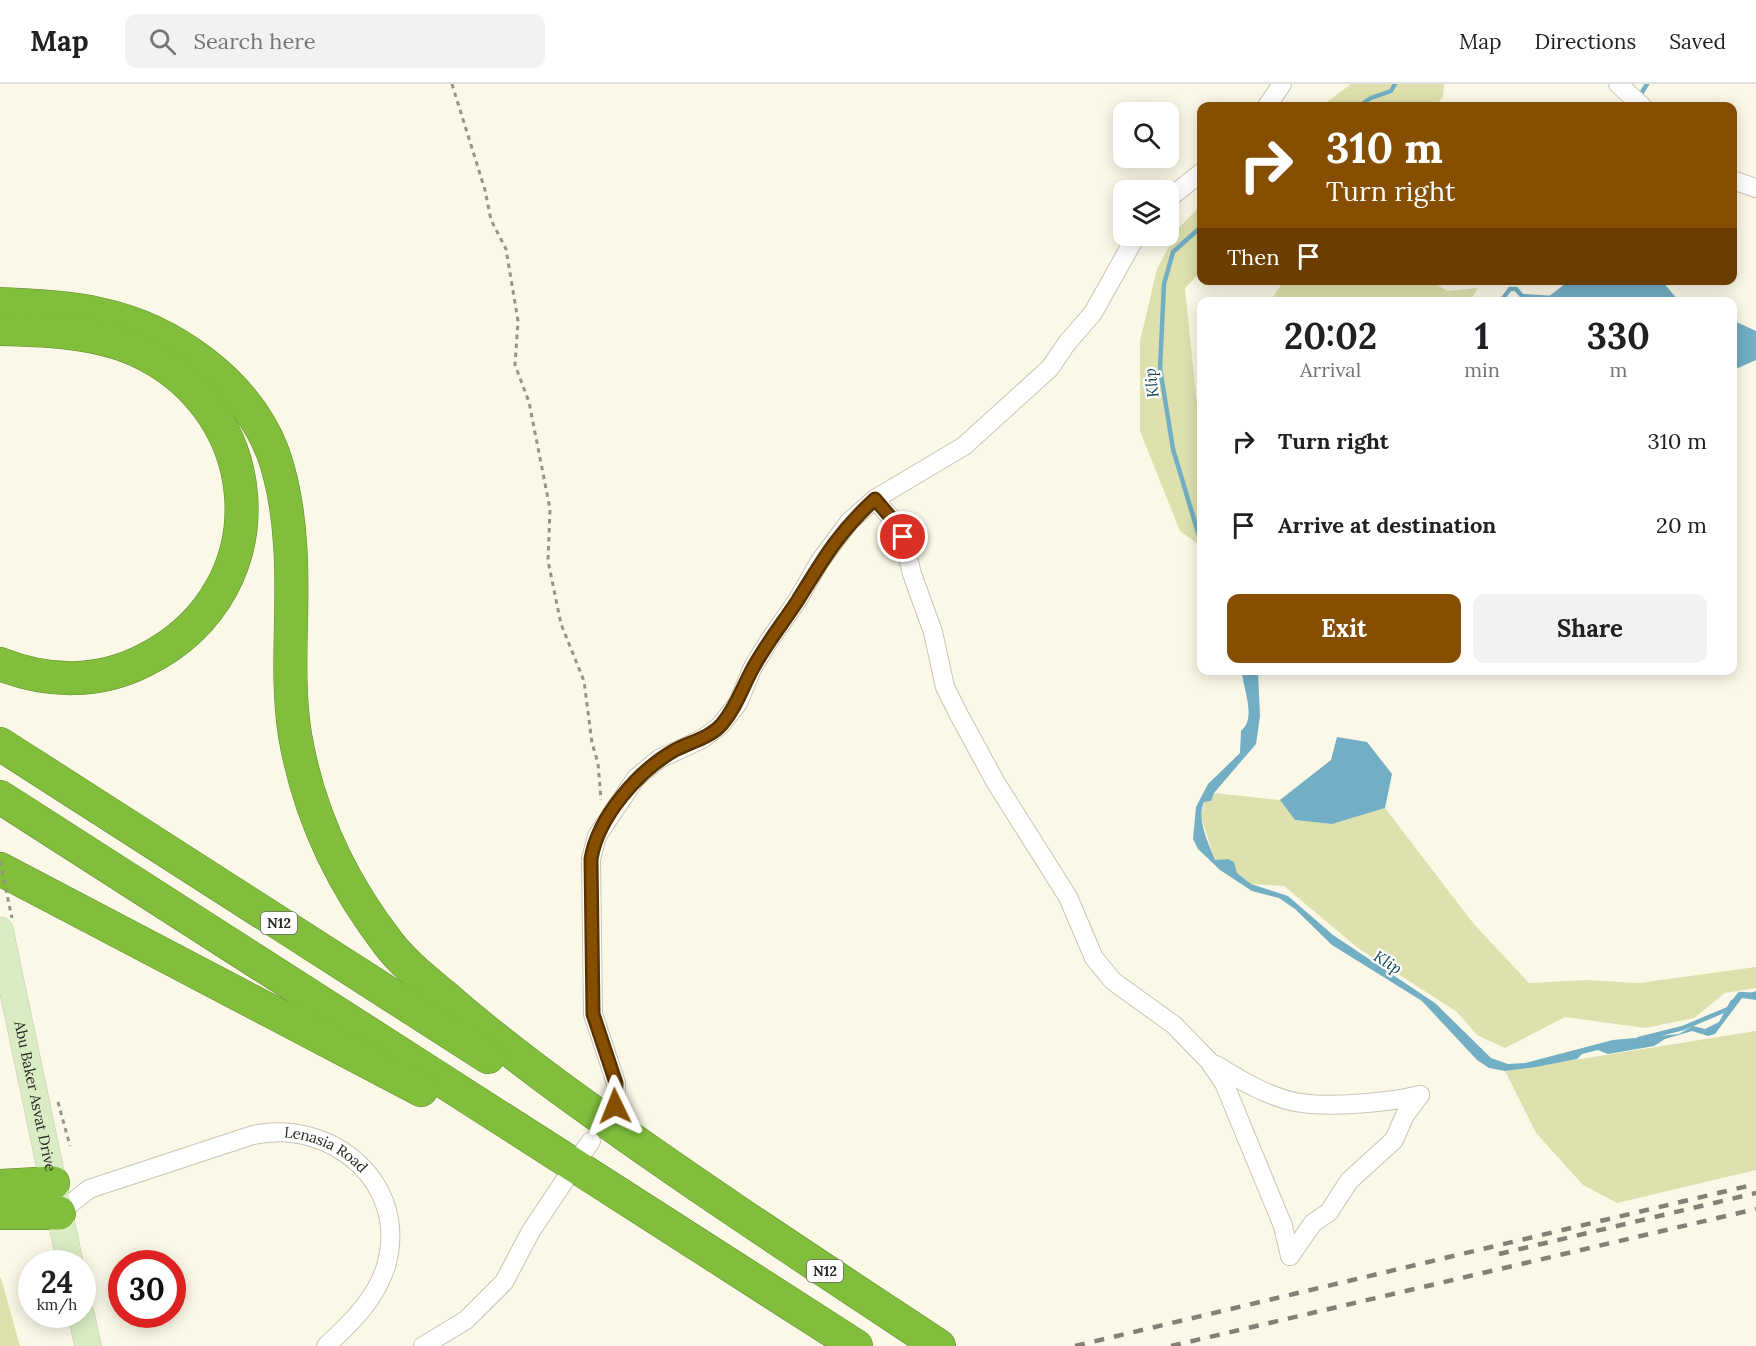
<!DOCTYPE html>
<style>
body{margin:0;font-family:Lora,serif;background:#f2f2f2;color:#202124;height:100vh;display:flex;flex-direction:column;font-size:22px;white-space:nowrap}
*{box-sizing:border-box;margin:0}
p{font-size:20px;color:#757577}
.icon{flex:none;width:33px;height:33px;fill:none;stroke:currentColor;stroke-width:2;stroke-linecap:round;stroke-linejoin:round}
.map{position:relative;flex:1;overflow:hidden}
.panel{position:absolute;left:1197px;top:213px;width:540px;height:378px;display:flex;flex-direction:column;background:#fff;border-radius:12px;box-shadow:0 3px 15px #0003}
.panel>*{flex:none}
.hud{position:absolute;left:1197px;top:18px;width:540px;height:183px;border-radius:12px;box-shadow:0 3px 15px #0003;background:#864e00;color:#fff;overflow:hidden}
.buttons{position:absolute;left:1113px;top:18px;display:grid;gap:12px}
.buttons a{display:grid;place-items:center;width:66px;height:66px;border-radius:12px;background:#fff;box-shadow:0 3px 15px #0003;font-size:30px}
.speed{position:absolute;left:18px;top:1166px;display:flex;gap:12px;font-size:30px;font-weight:700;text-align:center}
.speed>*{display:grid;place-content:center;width:78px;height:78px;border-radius:50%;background:#fff;box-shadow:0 3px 15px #0003;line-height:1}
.speed small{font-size:15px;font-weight:400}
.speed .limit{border:9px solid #d22;background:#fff;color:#111}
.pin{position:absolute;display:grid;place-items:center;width:51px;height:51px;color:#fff;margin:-26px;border:3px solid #fff;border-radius:50%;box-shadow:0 2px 6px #0007}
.me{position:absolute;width:66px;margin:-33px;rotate:358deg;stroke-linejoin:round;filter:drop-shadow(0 0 4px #0008)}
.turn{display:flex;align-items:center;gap:21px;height:126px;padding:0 30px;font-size:27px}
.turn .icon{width:78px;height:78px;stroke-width:2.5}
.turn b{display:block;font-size:42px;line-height:51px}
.then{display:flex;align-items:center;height:57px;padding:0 30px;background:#0003;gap:12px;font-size:22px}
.eta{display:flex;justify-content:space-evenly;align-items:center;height:102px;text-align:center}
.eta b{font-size:36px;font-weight:800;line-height:42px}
.cta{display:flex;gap:12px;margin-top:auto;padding:12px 30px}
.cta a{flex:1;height:69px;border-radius:12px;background:#864e00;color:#fff;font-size:24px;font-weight:800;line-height:69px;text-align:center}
.cta a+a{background:#f2f2f2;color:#202124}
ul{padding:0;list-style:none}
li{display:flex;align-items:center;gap:18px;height:84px;padding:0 30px}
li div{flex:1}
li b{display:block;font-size:22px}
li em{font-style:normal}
header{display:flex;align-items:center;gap:36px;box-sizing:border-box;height:84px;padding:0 30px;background:#fff;border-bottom:2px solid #e0e0e0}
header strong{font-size:28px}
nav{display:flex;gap:33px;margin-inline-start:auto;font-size:21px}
.search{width:420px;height:54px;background:#f2f2f2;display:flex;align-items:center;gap:15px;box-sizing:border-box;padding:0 21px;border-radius:12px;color:#757577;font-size:22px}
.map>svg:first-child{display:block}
.green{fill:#dee1ae}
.water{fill:#72aec4}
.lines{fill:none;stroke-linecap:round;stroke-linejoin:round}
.stream{stroke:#72aec4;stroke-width:4.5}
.street-casing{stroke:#c8c5b5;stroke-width:20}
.secondary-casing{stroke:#c8c5b5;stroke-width:27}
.highway-casing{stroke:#628a33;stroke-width:34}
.path{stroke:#969387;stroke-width:3;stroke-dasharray:4.5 4.5;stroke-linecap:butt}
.street{stroke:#fff;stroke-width:18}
.secondary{stroke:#d9ecc4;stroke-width:26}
.highway{stroke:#80be3c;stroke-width:33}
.rail{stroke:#838176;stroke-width:4.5;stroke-dasharray:10 10;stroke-linecap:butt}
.path-bridge{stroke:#969387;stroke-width:3;stroke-dasharray:4.5 4.5;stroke-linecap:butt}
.route-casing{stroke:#573300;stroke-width:15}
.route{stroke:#864e00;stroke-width:10}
.labels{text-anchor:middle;stroke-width:4.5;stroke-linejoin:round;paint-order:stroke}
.shield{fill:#fff;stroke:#6a6864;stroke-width:1.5}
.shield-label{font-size:14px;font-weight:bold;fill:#2a2822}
.street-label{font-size:15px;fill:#2a2822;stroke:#fff}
.water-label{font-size:16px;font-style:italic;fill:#124657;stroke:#fff}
</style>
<header>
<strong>Map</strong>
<div class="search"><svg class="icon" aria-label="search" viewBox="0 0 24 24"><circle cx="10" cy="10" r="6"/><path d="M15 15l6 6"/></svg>Search here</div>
<nav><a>Map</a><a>Directions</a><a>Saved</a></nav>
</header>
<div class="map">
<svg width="1756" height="1262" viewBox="0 0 1756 1262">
<rect width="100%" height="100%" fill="#fbf8e7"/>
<g class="green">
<polygon points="1351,0 1444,0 1443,13 1435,22 1322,22"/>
<polygon points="1201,121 1201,188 1185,204 1201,360 1201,462 1180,447 1140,347 1140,257 1157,185 1179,144"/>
<polygon points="1431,197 1447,207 1478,204 1470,217 1270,217 1284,197"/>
<polygon points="1214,709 1280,716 1295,736 1332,740 1385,724 1473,839 1529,899 1586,896 1639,899 1756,883 1756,904 1725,909 1694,934 1645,944 1565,933 1505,964 1477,951 1457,928 1358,864 1284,802 1251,800 1237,789 1228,775 1215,776 1201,733 1204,718 1211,716"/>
<polygon points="1756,947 1756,1086 1617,1119 1583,1101 1536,1049 1505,987"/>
<polygon points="0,1193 1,1194 20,1262 0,1262"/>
</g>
<g class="water">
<polygon points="1661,196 1679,217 1548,217 1548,213 1569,197"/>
<polygon points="1732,236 1756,247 1756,276 1738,284 1733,283"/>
<path d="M 1242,587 L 1258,587 L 1260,632 L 1256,660 L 1214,709 L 1211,717 L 1204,718 C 1196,736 1209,760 1215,776 L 1228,775 L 1234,778 L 1237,789 L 1251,800 L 1288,812 L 1333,851 L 1435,919 L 1491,974 L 1508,980 L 1525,979 L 1613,956 L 1679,950 L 1693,942 L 1705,945 L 1719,938 L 1731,916 L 1756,907 L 1756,916 L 1742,914 L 1715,950 L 1708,952 L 1692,947 L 1665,955 L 1654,962 L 1608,970 L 1598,966 L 1582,970 L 1577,975 L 1536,983 L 1505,987 L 1489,984 L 1477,976 L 1422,917 L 1332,861 L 1295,825 L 1279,814 L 1252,807 L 1220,786 L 1198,765 L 1193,755 L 1196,723 L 1208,700 L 1240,669 L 1241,647 C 1257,634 1243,606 1242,587 Z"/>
<polygon points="1337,653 1367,658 1392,690 1385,724 1332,740 1295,736 1280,716 1331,676"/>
</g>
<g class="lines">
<g class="stream">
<polyline points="1639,13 1647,0"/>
<polyline points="1359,22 1371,14 1391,7 1395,0"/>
<polyline points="1202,142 1173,168 1164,200 1160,284 1173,365 1202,462"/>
<polyline points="1500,218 1510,205 1516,205 1522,212 1551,214"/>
<polyline points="1639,955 1683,944 1728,925 1740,910 1756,911"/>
</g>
<defs>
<g id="street">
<polyline points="1618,0 1642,22"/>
<polyline points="1267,22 1282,0"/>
<polyline points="1732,96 1756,104"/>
<polyline points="1168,115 1202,88"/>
<polyline points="875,415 892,435 903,453 912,490 933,548 945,603 959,631 996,699 1068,813 1094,874 1113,897 1174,941 1209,977 1224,999 1283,1142 1290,1172"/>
<path d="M 1216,981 C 1240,996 1267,1012 1295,1018 C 1327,1024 1388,1019 1420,1011"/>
<polyline points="615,1022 616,999 593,930 591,775 597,752 636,694 659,675 702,655 720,642 738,619 752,585 769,557 797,517 820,477 849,438 875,415 964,362 1050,284 1067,259 1093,229 1136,152"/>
<polyline points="584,1067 591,1057"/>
<path id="s1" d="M 59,1129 L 89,1105 L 253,1051 C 331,1034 410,1099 386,1182 C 376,1215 351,1239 326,1262"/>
<polyline points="1290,1172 1313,1139 1329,1128 1349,1097 1394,1056 1405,1031 1420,1011"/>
<polyline points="423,1262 466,1236 504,1198 531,1147 565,1096"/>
</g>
<g id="secondary">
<path id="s2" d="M 0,846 L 70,1179"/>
<polyline points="81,1230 88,1262"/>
</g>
<g id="highway">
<path d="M 0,220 C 33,222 67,223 99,230 C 171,245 246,298 273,369 C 283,397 288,429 290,459 C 295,522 285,588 295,651 C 308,727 341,798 388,859 C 403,879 425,896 444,912 C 485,948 527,980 571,1012 C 691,1099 815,1180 939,1262"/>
<path d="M 0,245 C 40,246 83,247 121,260 C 268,312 286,505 145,576 C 99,600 48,599 0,580"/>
<polyline points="0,660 488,973"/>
<polyline points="0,713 856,1262"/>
<polyline points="0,785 421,1006"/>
<polyline points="0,1102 53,1099"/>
<polyline points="0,1129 59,1129"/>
</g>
</defs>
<use href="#street" class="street-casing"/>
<use href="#secondary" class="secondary-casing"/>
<use href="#highway" class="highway-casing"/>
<g class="path">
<polyline points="452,0 485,106 491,136 506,165 518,237 515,281 529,318 550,425 548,477 561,540 584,597 592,659 598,679 601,716"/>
<polyline points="58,1018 70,1062"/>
</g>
<use href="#street" class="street"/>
<use href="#secondary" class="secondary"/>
<use href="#highway" class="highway"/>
<g class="rail">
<polyline points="1499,1170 1756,1109"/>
<polyline points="1075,1262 1756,1100"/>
<polyline points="1171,1262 1756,1125"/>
</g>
<polyline class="path-bridge" points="0,778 12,834"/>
</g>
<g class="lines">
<defs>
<path id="route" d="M 615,1022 L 616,999 L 593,930 L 591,775 C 598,733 638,687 675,666 C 690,658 710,654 722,640 C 737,622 742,604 753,584 C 766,560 783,539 798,516 C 824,474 838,449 875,415 L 892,435 L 903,453"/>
</defs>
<use href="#route" class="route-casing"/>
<use href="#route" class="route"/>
</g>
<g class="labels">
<g class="shield">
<rect x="261" y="828" width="36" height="22" rx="4.5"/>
<rect x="807" y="1176" width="36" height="22" rx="4.5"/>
</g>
<g class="shield-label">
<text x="279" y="844">N12</text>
<text x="825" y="1192">N12</text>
</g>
<g class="street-label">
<text dy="5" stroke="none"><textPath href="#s2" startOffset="170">Abu Baker Asvat Drive</textPath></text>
<text dy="5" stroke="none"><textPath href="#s1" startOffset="288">Lenasia Road</textPath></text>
</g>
<g class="water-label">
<text transform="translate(1151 299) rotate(-97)" y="6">Klip</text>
<text transform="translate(1388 878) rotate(32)" y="6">Klip</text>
</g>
</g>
</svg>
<div class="buttons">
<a><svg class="icon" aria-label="search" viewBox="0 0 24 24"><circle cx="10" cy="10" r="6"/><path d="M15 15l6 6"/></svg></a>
<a><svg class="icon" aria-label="layers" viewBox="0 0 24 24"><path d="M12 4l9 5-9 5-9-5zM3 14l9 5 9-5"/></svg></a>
</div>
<div class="speed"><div>24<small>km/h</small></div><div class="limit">30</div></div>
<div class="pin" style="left:903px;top:453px;background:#d93025"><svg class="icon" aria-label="arrive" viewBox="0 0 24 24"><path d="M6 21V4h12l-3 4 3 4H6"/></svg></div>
<svg class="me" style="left:615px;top:1022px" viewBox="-20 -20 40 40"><path d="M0-17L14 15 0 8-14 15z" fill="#864e00" stroke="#fff" stroke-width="4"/></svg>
<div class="hud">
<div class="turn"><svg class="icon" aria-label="right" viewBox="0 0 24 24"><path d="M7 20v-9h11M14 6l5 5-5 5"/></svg><div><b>310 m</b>Turn right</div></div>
<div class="then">Then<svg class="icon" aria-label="arrive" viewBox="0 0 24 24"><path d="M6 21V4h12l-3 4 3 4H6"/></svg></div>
</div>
<section class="panel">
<div class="eta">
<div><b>20:02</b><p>Arrival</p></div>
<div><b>1</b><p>min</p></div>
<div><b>330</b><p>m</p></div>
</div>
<ul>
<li><svg class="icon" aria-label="right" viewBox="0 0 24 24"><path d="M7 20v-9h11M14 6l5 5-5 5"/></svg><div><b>Turn right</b></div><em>310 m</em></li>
<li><svg class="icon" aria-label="arrive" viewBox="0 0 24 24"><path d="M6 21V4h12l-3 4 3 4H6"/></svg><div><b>Arrive at destination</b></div><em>20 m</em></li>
</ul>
<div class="cta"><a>Exit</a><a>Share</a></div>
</section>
</div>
